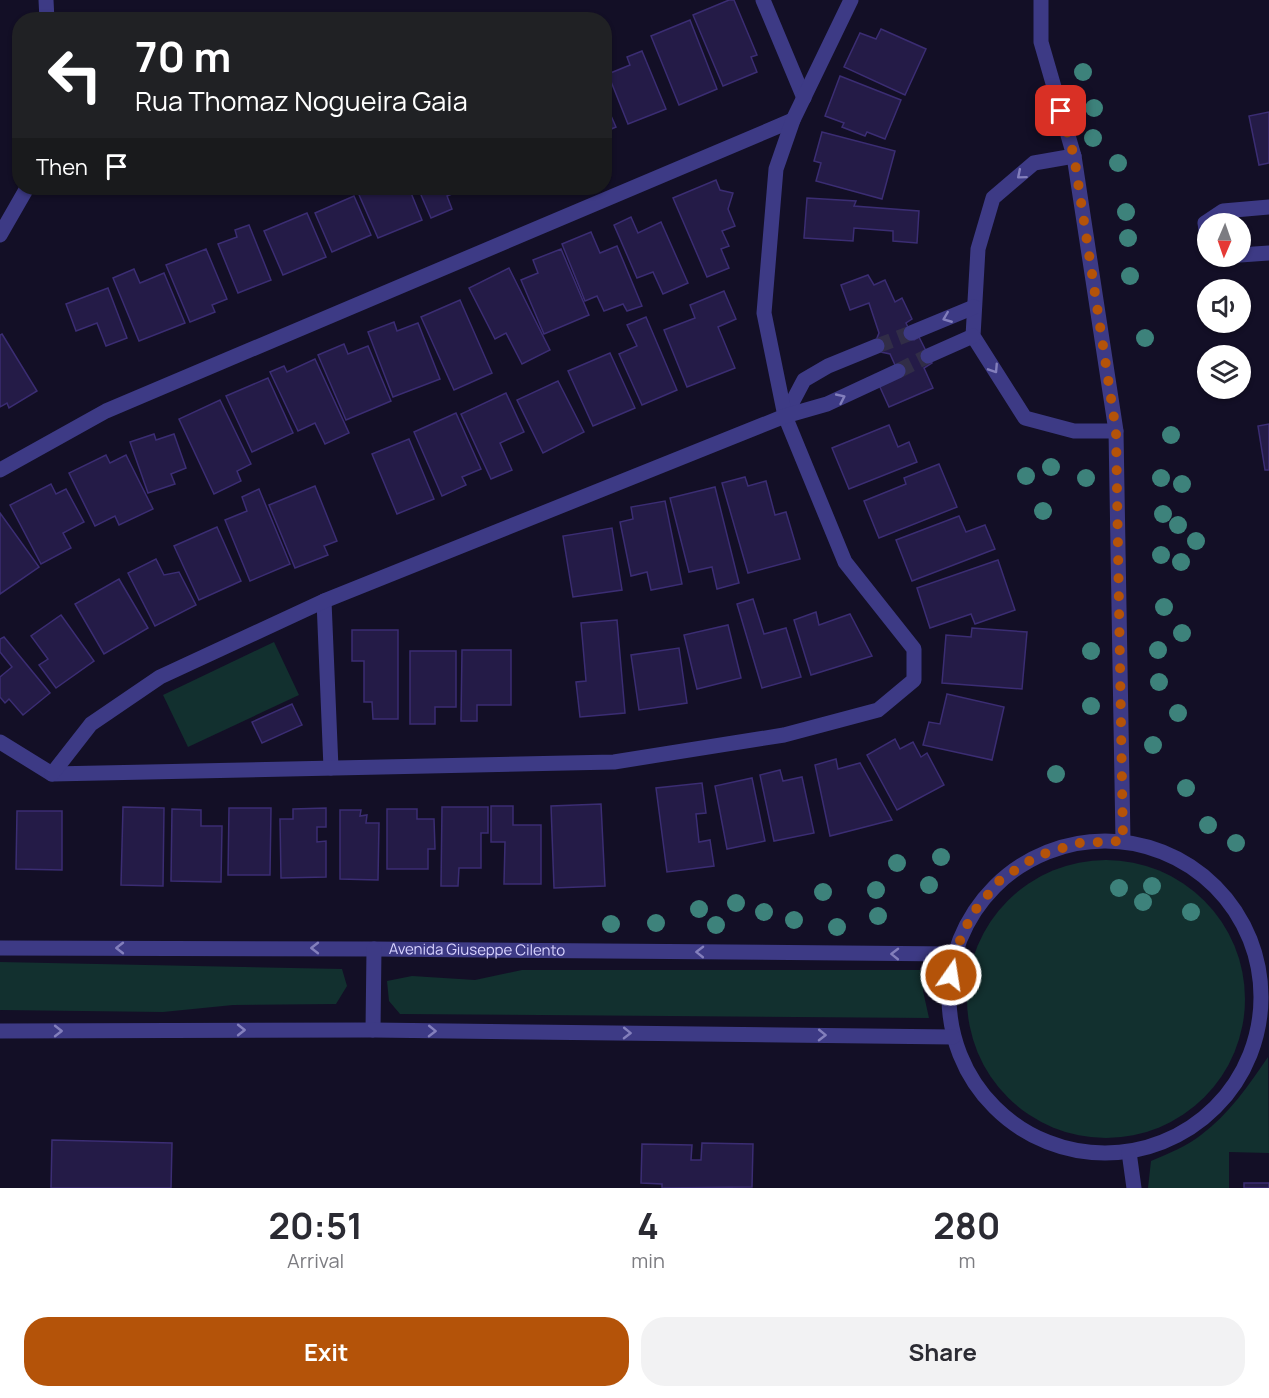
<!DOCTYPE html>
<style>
body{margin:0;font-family:Manrope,sans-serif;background:#f2f2f3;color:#2b2b33;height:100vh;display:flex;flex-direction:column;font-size:22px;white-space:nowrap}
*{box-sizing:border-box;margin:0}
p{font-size:20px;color:#7c7c81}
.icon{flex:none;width:33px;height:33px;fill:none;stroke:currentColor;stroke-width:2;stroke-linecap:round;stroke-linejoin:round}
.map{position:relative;height:1188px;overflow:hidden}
.drawer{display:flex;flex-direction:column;background:#fff;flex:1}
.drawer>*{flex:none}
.guide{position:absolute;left:12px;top:12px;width:600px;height:183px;border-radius:24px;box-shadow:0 2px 4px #0004;background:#202124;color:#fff;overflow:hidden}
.needle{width:39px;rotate:182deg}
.controls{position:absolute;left:1197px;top:213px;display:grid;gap:12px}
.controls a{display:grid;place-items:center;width:54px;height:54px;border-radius:50%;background:#fff;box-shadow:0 2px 4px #0004;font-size:30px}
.pin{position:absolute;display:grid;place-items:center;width:51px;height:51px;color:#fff;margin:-26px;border-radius:12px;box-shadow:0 3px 9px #0006}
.me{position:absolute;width:66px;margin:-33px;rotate:13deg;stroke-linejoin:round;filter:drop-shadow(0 0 4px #0008)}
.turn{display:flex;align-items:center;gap:21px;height:126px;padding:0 24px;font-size:27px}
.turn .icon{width:78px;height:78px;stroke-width:2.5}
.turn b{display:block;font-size:42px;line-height:51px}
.then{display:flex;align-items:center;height:57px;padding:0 24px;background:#0003;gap:12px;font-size:22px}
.eta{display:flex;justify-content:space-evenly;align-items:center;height:102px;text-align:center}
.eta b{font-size:36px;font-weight:700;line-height:42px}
.action{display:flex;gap:12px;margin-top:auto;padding:12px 24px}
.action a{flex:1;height:69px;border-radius:24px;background:#b45309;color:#fff;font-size:24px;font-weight:700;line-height:69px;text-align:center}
.action a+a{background:#f2f2f3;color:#2b2b33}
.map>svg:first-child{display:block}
.green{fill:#12302f}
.building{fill:#241b47;stroke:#3b2d73;stroke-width:1.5}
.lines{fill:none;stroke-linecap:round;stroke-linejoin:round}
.minor-tunnel{stroke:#312d47;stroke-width:15;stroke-dasharray:15 8;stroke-linecap:butt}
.minor{stroke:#3d3a85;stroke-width:15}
.tree{fill:#3d827b}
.oneway{stroke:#837fbc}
.route{stroke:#b45309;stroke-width:10;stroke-dasharray:0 18}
.labels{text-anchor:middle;stroke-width:4.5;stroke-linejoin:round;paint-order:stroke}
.street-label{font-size:15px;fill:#d9d4ff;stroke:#130f26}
</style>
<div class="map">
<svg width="1269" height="1188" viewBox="0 0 1269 1188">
<rect width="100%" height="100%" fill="#130f26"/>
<g class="green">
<polygon points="274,642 299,695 188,747 163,695"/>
<circle cx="1106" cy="999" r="139"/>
<polygon points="0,962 342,969 347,986 336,1004 233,1005 163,1012 0,1010"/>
<polygon points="522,970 929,970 923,991 929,1018 400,1014 389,1001 387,981 412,976 475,980"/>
<path d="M 1268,1057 L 1269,1153 L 1229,1152 L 1229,1188 L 1148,1188 L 1151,1161 C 1168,1154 1187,1146 1201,1135 C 1229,1114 1249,1085 1268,1057 Z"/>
</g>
<g class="building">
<polygon points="729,0 734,0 757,55 751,57 757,72 723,86 693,15"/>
<polygon points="690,20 717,89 679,105 651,36"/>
<polygon points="881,29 926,49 905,95 844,67 860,33 876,39"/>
<polygon points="642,51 666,109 628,124 608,74 630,65 627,57"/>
<polygon points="840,76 901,100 885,139 867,132 865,136 842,127 844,123 825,116"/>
<polygon points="604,100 616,127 604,132"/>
<polygon points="1269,112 1269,163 1259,165 1249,116"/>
<polygon points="822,132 895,151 882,199 816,181 821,163 814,161"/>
<polygon points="716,180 720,190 733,193 728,209 735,226 722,231 729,246 721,249 729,268 707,277 673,198"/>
<polygon points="356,188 409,188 422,220 378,238"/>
<polygon points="418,188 467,188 447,196 452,209 431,218"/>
<polygon points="473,188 491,188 476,193"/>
<polygon points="354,196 371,235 332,252 315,213"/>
<polygon points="807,198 856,201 854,206 919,211 917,243 893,241 893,231 854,228 853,241 804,238"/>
<polygon points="307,213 326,257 283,275 264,231"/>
<polygon points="631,217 638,233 661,222 688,283 663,294 653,272 637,278 614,225"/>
<polygon points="249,225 271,280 238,293 218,244 237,237 235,230"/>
<polygon points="591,232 600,253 617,246 642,306 627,311 623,304 604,311 597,296 585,301 562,244"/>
<polygon points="206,249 227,299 212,305 215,312 190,322 166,265"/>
<polygon points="561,249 589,315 544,334 521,280 538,273 533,260"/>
<polygon points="509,268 550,350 522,364 506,333 495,339 469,288"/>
<polygon points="134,269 140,283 164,273 185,323 139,341 113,278"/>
<polygon points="868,275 874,285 885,280 895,302 902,298 912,319 906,323 914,340 919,337 932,363 924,368 933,388 889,407 879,385 900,376 890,354 881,352 875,343 879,333 869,303 850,310 841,285"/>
<polygon points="108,288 127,338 106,346 97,323 76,331 66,304"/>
<polygon points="724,291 736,319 718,327 735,368 687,387 664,330 695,318 690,305"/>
<polygon points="460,300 492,373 454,390 421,317"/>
<polygon points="646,317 677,390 642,405 619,354 637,346 627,325"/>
<polygon points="394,322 397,331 418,323 440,379 393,397 368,332"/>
<polygon points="2,334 37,391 9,408 7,403 0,407 0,335"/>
<polygon points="344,344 348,354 368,346 391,401 346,420 318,355"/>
<polygon points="610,353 635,408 593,426 568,371"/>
<polygon points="315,359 349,433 325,444 315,423 298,431 270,372 284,366 287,372"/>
<polygon points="268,378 293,433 252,452 226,396"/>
<polygon points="558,381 584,432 543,453 517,400"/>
<polygon points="506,393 524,432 500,443 512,470 491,479 461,414"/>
<polygon points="220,400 251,464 237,471 241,481 214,494 179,419"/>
<polygon points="456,413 481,469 462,477 466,485 442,496 414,432"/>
<polygon points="1269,424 1269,470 1265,470 1258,426"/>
<polygon points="889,425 898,447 909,442 917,462 849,489 832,448"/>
<polygon points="154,434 156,440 174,434 186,468 171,474 175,484 148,493 130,442"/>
<polygon points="409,439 434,499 397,514 372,454"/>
<polygon points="106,455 110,463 126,455 153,509 119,525 115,516 95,526 69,473"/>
<polygon points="939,464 957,507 879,538 864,501 906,484 904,478"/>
<polygon points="745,477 748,486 766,481 775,515 786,512 800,559 748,573 722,483"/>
<polygon points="51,484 56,494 66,489 84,522 63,533 71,548 41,564 10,505"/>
<polygon points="315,486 337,541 324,546 328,555 295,568 269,505"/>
<polygon points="715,487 739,583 717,589 712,567 689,572 670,498"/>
<polygon points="259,489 290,564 250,581 225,520 247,511 242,497"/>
<polygon points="665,501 682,584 651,590 647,572 631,576 620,522 633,519 631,507"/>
<polygon points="0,513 39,567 0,594"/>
<polygon points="959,516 966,532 985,525 995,549 912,581 896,540"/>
<polygon points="217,527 241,581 199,600 174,546"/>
<polygon points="612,528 622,590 573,597 563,536"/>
<polygon points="156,559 164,575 179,572 196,605 155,626 128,573"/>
<polygon points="998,560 1015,610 975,624 971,614 930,628 917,588"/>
<polygon points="119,579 148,628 104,654 75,604"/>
<polygon points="753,599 764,634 786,628 801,677 762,688 737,604"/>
<polygon points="816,612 819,625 850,614 872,656 811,675 794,620"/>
<polygon points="61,615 94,661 56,688 39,665 48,659 31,636"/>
<polygon points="617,620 625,713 580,717 576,682 586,681 581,623"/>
<polygon points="728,625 741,678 697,689 684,635"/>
<polygon points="972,628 1027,632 1022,689 942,683 946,635 971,637"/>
<polygon points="352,630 398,630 398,719 373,719 372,702 364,702 364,661 352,661"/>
<polygon points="4,637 50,693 23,715 9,699 5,703 0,697 0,677 12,667 0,652 0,639"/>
<polygon points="679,648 687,703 639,710 631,655"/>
<polygon points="462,650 511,650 511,705 477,705 477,721 461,721"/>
<polygon points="410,651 456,651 456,707 435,707 435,724 410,724"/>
<polygon points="947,694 1004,707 992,760 923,745 929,722 940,724"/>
<polygon points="292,704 302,725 262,743 252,722"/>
<polygon points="895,739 900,749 913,742 921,757 927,753 944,785 897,810 867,755"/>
<polygon points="836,759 838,769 860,763 892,820 830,836 815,765"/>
<polygon points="780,770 783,781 802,777 814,833 774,841 760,775"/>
<polygon points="752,778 765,841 727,849 715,786"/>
<polygon points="702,783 706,813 696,814 699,842 710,840 714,866 667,872 656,788"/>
<polygon points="601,804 605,886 554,888 551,806"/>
<polygon points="491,806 513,806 513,825 541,825 541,884 504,884 505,842 491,842"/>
<polygon points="123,807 164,808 163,886 121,885"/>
<polygon points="442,807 488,807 488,833 481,833 481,868 459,868 458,886 441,886"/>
<polygon points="229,808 271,808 270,875 228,875"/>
<polygon points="326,808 326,827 317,827 317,842 326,841 326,877 281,878 280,819 293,819 293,809"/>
<polygon points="172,809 201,810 201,826 222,826 221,882 171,881"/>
<polygon points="387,809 417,809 417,819 434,819 435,849 428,849 428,869 387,869"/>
<polygon points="340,810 361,810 360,816 367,815 366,823 379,823 378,880 340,879"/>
<polygon points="17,811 62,811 62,870 16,869"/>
<polygon points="52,1140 172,1143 171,1188 51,1188"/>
<polygon points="702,1143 753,1144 752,1187 662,1188 662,1184 641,1183 642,1144 692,1145 691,1160 701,1160"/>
<rect x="1244" y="1183" width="25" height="5"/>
</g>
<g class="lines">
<g class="minor-tunnel">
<polyline points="877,346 911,333"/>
<polyline points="898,371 928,356"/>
</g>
<g class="minor">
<polyline points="46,0 47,20"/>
<polyline points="763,0 804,98"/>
<polyline points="1041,0 1041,42 1074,156 1116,431 1123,841"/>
<polyline points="1074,156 1034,163 993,198 978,249 973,336 1025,418 1074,431 1116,431"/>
<polyline points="0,235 27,188"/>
<polyline points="1208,244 1205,223 1223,211 1269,207"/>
<polyline points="1240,255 1269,253"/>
<polyline points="911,333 974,307"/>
<polyline points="928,356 973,336"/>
<polyline points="785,416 804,380 828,366 877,346"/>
<polyline points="0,470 106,411 793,120"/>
<polyline points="324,601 331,768"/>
<polyline points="0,742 52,774 614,762 784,735 878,710 914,680 914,649 845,562 785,416 764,313 776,169 793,120 851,0"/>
<polyline points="52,774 91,724 160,677 324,601 785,416 827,404 898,371"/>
<circle cx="1105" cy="997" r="156"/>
<path id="s1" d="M 0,948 L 374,949 L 954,954"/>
<polyline points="373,1030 374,949"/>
<polyline points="0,1031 373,1030 953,1037"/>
<polyline points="1129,1152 1134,1188"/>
</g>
</g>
<g class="tree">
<circle cx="1083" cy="72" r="9"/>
<circle cx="1094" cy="108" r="9"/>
<circle cx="1093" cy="138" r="9"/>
<circle cx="1118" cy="163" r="9"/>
<circle cx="1126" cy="212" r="9"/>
<circle cx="1128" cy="238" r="9"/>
<circle cx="1130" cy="276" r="9"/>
<circle cx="1145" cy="338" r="9"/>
<circle cx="1171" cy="435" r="9"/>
<circle cx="1051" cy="467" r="9"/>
<circle cx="1026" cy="476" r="9"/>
<circle cx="1086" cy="478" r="9"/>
<circle cx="1161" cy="478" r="9"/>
<circle cx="1182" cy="484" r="9"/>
<circle cx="1043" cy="511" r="9"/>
<circle cx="1163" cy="514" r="9"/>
<circle cx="1178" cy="525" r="9"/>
<circle cx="1196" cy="541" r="9"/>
<circle cx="1161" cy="555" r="9"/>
<circle cx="1181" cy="562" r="9"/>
<circle cx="1164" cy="607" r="9"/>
<circle cx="1182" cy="633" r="9"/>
<circle cx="1158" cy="650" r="9"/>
<circle cx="1091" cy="651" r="9"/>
<circle cx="1159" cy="682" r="9"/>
<circle cx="1091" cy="706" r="9"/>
<circle cx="1178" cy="713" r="9"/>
<circle cx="1153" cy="745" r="9"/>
<circle cx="1056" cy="774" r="9"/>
<circle cx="1186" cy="788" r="9"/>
<circle cx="1208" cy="825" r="9"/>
<circle cx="1236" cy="843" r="9"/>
<circle cx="941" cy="857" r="9"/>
<circle cx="897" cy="863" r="9"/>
<circle cx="929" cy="885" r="9"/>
<circle cx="1152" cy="886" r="9"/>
<circle cx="1119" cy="888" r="9"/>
<circle cx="876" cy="890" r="9"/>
<circle cx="823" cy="892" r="9"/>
<circle cx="1143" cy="902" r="9"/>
<circle cx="736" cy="903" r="9"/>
<circle cx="699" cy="909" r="9"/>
<circle cx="764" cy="912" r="9"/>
<circle cx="1191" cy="912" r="9"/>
<circle cx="878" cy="916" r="9"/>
<circle cx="794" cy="920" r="9"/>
<circle cx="656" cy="923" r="9"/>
<circle cx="611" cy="924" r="9"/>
<circle cx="716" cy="925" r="9"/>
<circle cx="837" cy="927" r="9"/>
</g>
<defs><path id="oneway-chevron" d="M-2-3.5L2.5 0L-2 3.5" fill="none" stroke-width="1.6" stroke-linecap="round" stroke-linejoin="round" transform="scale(1.5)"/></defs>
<g class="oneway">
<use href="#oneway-chevron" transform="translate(1021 175) rotate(140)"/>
<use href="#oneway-chevron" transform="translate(947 318) rotate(158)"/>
<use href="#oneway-chevron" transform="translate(994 369) rotate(57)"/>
<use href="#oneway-chevron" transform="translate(841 398) rotate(-25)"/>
<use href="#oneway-chevron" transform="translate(120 948) rotate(-180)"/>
<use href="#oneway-chevron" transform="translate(315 948) rotate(-180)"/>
<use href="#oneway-chevron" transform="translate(700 952) rotate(-179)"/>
<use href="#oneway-chevron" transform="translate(895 954) rotate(-179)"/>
<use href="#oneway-chevron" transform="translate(241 1030)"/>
<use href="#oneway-chevron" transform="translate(58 1031)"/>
<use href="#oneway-chevron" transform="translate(432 1031) rotate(1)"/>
<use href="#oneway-chevron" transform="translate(627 1033) rotate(1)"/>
<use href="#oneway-chevron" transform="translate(822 1035) rotate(1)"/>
</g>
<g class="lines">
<polyline class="route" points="951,975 954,954 972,914 1000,880 1037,856 1079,843 1123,841 1116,431 1074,156 1061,111"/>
</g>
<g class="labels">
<g class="street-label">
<text dy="5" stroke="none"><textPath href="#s1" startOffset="477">Avenida Giuseppe Cilento</textPath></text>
</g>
</g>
</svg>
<div class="controls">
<a><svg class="needle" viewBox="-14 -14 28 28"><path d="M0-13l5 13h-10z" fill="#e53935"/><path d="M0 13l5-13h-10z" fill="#7c7c81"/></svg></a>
<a><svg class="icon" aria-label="sound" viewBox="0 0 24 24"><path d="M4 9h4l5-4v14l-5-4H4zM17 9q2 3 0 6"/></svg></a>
<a><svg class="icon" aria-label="layers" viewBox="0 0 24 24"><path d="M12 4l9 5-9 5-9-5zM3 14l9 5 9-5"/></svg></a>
</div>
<div class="pin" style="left:1061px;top:111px;background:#d93025"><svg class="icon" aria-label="arrive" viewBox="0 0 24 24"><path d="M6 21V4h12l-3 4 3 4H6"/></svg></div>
<svg class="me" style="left:951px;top:975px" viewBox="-20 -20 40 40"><circle r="17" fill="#b45309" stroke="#fff" stroke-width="3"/><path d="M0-11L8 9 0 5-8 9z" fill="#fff"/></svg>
<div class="guide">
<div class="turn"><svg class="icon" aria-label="left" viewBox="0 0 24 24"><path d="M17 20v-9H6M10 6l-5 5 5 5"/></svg><div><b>70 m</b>Rua Thomaz Nogueira Gaia</div></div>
<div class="then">Then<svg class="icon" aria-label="arrive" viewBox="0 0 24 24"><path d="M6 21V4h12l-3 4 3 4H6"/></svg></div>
</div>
</div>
<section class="drawer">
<div class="eta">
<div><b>20:51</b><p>Arrival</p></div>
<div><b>4</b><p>min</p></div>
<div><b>280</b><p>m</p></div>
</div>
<div class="action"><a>Exit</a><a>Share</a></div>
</section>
